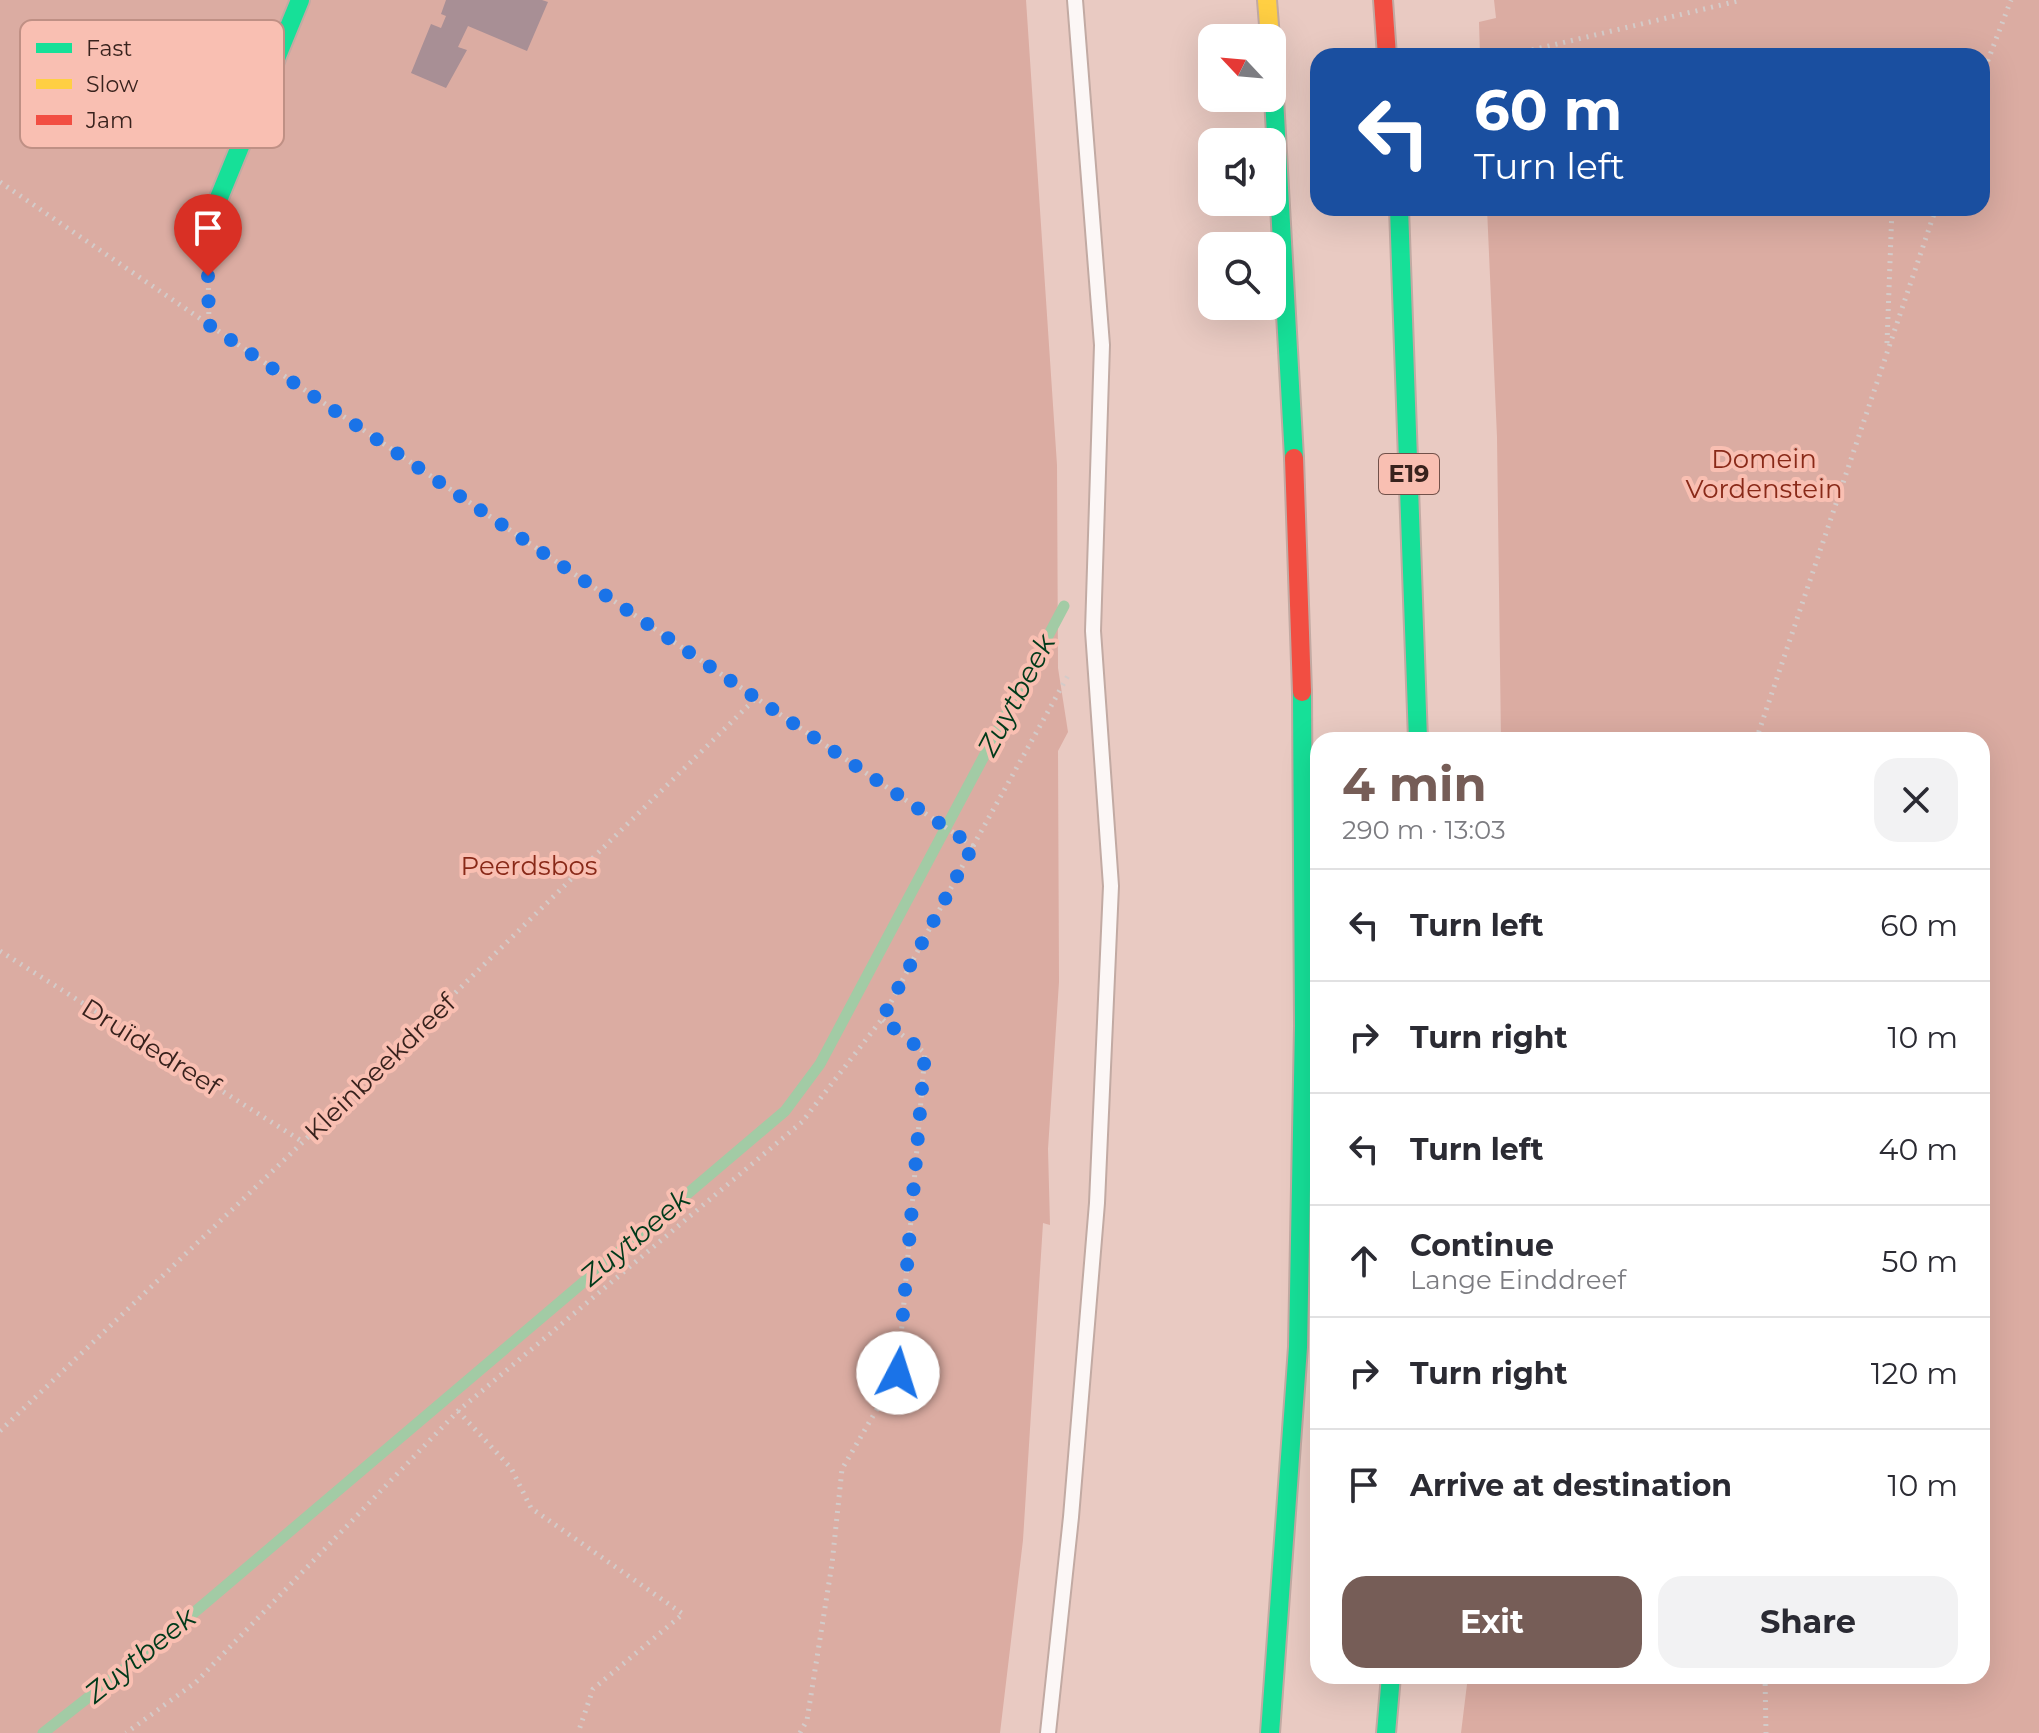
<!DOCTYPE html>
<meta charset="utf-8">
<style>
body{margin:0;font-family:Montserrat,sans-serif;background:#f2f2f3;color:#2b2b33;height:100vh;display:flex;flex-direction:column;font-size:30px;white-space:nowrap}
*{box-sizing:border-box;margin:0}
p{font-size:26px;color:#7c7c81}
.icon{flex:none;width:44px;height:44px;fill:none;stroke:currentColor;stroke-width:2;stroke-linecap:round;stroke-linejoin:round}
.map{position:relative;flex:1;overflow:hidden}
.details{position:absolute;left:1310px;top:732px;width:680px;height:952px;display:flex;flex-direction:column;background:#fff;border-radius:24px;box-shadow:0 8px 32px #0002}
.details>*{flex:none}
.banner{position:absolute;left:1310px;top:48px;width:680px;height:168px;border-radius:24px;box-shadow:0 8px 32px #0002;background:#1a4fa0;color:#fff;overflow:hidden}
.needle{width:52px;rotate:296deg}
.buttons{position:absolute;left:1198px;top:24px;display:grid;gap:16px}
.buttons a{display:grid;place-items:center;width:88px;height:88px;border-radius:16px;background:#fff;box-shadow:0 8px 32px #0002;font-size:40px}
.pin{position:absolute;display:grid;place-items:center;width:68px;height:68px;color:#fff;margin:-82px -34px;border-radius:50% 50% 50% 0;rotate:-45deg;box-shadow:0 0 8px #0007}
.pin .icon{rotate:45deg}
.me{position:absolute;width:88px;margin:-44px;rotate:5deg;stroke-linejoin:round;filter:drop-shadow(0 0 6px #0008)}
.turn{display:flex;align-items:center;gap:28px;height:168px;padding:0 32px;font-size:36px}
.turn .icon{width:104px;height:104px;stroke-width:2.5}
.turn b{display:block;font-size:56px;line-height:68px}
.round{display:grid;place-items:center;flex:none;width:84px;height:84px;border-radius:24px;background:#f2f2f3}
.headline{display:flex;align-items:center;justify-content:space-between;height:136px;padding:0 32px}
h1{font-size:48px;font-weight:700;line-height:60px;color:#765d57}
.button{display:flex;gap:16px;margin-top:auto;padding:16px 32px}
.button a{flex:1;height:92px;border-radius:24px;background:#765d57;color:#fff;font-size:32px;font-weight:700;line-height:92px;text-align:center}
.button a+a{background:#f2f2f3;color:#2b2b33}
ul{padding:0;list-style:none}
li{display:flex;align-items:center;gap:24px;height:112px;padding:0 32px;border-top:2px solid #e1e1e2}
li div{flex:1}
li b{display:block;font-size:30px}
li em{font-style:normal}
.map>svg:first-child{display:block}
.green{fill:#dbaca2}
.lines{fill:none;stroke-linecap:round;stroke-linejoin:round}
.stream{stroke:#a2cba5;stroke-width:11}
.building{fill:#a88f95}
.lane-casing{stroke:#c2aaa3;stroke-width:18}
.fast-casing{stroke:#c2aaa3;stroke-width:22}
.slow-casing{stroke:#c2aaa3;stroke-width:22}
.jam-casing{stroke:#c2aaa3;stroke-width:22}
.path{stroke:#d4cbc9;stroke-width:5;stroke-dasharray:2 6;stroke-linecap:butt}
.lane{stroke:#fcf7f6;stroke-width:14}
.fast{stroke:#16e098;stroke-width:18}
.slow{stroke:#ffcf43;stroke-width:18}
.jam{stroke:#f24e42;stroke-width:18}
.route{stroke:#1a73e8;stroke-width:14;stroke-dasharray:0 25.2}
.labels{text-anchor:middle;stroke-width:8;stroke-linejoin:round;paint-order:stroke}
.shield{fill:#f9bfb2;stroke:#72514a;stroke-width:2}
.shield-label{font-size:24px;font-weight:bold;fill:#38221d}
.park-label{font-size:26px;fill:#892918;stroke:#f9bfb2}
.street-label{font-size:26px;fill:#38221d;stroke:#f9bfb2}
.water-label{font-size:28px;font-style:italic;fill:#003a1a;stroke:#f9bfb2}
.key{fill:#f9bfb2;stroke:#bf9085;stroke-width:2}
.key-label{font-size:22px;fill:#38221d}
</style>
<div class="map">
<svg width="2039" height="1733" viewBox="0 0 2039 1733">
<rect width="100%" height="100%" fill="#e9cac2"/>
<g class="green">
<polygon points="0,0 1026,0 1057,465 1058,668 1068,732 1058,751 1059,982 1048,1149 1050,1225 1043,1223 1023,1540 1000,1733 0,1733"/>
<polygon points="1494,0 2039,0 2039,1733 1461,1733 1468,1676 1982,1676 1982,740 1501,740 1497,437 1487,208 1982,208 1982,56 1480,56 1479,22 1496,18"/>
</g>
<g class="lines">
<polyline class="stream" points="43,1733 170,1633 785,1111 820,1064 1064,606"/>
</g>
<polygon class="building" points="446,0 542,0 548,2 527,51 468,26 458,47 467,50 446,88 411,73 431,24 441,28 446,16 441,14"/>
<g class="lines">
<defs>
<polyline id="lane" points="1048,1733 1071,1517 1097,1203 1111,886 1093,631 1102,345 1075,0"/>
<g id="fast">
<polyline points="1272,62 1294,458"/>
<polyline points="1399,208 1418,740"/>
<polyline points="207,227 300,0"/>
<polyline points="1270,1733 1298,1347 1304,1026 1302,692"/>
<polyline points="1386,1733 1391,1676"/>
</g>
<polyline id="slow" points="1267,0 1270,38"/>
<g id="jam">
<polyline points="1383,0 1387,56"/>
<polyline points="1294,458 1302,692"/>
</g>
</defs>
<use href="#lane" class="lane-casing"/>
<use href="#fast" class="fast-casing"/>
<use href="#slow" class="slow-casing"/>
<use href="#jam" class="jam-casing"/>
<g class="path">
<polyline points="1532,50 1742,0"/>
<polyline points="1982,76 2011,0"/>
<polyline points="0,182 973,846 882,1019 802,1122 458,1411 196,1682 126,1733"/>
<polyline points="208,264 209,325"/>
<polyline points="1887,343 1892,208"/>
<polyline points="1756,740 1936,208"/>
<polyline points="973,846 1070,672"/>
<polyline points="0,951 303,1142"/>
<polyline points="458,1411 511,1468 531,1508 683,1614 593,1689 578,1733"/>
<polyline points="0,1431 303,1142 756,698"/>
<polyline points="1765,1676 1766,1733"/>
<polyline points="800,1733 807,1720 832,1564 842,1469 898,1373 925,1053 882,1019"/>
</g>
<use href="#lane" class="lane"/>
<use href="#fast" class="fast"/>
<use href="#slow" class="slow"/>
<use href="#jam" class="jam"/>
</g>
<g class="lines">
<polyline class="route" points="208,276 209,325 973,846 882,1019 925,1053 898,1373"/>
</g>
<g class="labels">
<rect class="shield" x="1379" y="454" width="60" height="40" rx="6"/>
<g class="shield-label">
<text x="1409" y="482">E19</text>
</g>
<g class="park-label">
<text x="1764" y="468">Domein<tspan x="1764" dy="30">Vordenstein</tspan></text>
<text x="529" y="875">Peerdsbos</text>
</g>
<g class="street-label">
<text transform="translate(151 1047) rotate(32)" y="9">Druïdedreef</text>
<text transform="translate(380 1067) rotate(-44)" y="9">Kleinbeekdreef</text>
</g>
<g class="water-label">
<text transform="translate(1016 695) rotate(-62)" y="10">Zuytbeek</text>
<text transform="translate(635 1237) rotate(-40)" y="10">Zuytbeek</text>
<text transform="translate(140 1655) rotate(-39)" y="10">Zuytbeek</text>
</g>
</g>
<rect x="20" y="20" width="264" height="128" rx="12" class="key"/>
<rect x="36" y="43" width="36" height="10" fill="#16e098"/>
<rect x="36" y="79" width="36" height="10" fill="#ffcf43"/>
<rect x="36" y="115" width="36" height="10" fill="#f24e42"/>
<g class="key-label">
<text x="86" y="56">Fast</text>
<text x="86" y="92">Slow</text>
<text x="86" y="128">Jam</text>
</g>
</svg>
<div class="buttons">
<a><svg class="needle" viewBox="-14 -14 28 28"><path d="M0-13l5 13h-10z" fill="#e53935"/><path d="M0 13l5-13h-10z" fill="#7c7c81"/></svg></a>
<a><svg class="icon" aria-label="sound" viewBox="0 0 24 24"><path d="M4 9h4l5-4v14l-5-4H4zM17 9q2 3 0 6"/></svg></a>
<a><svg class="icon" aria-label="search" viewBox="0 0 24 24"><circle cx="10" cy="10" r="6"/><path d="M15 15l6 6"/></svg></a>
</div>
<div class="pin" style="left:208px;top:276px;background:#d93025"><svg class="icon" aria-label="arrive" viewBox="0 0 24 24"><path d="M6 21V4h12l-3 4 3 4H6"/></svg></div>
<svg class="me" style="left:898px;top:1373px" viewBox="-20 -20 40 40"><circle r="19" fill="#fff"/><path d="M0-13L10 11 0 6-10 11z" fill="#1a73e8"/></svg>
<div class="banner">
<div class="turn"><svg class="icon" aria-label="left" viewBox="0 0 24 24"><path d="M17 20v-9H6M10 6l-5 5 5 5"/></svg><div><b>60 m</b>Turn left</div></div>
</div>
<section class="details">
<div class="headline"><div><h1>4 min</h1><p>290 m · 13:03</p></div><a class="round"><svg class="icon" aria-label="close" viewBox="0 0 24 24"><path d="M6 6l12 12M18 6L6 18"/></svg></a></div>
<ul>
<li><svg class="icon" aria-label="left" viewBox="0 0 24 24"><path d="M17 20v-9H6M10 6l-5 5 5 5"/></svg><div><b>Turn left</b></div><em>60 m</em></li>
<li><svg class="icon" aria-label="right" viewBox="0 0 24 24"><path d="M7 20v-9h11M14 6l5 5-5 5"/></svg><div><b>Turn right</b></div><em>10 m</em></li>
<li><svg class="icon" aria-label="left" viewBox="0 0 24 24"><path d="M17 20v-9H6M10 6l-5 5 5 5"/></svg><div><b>Turn left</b></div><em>40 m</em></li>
<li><svg class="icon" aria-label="ahead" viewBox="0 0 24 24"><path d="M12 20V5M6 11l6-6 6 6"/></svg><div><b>Continue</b><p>Lange Einddreef</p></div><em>50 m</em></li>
<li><svg class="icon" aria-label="right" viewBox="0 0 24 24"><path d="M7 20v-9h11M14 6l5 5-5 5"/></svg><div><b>Turn right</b></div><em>120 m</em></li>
<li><svg class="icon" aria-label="arrive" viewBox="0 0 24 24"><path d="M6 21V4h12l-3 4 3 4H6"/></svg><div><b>Arrive at destination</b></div><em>10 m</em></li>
</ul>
<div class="button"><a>Exit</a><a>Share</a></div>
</section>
</div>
